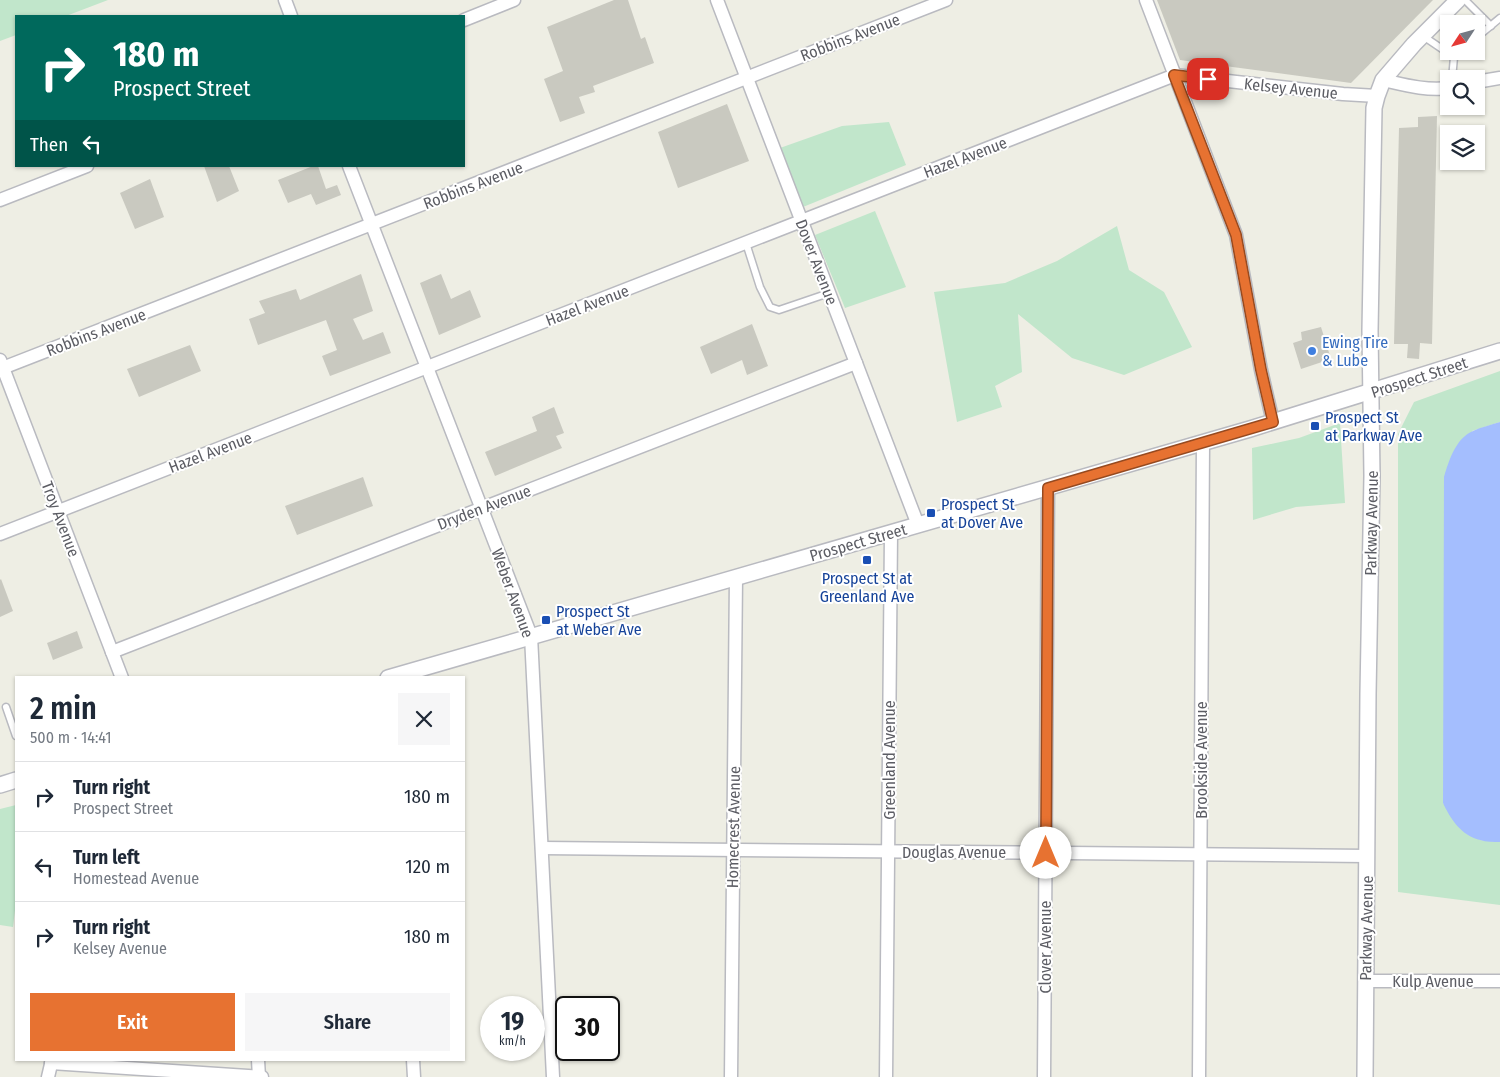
<!DOCTYPE html>
<meta charset="utf-8">
<style>
body{margin:0;font-family:"Fira Sans Condensed",sans-serif;background:#f6f6f7;color:#1f2937;height:100vh;display:flex;flex-direction:column;font-size:19px;white-space:nowrap}
*{box-sizing:border-box;margin:0}
p{font-size:16px;color:#747a83}
.icon{flex:none;width:28px;height:28px;fill:none;stroke:currentColor;stroke-width:2;stroke-linecap:round;stroke-linejoin:round}
.map{position:relative;flex:1;overflow:hidden}
.side{position:absolute;left:15px;top:676px;width:450px;height:385px;display:flex;flex-direction:column;background:#fff;border-radius:0px;box-shadow:0 1px 4px #0004}
.side>*{flex:none}
.top-card{position:absolute;left:15px;top:15px;width:450px;height:152px;border-radius:0px;box-shadow:0 1px 4px #0004;background:#00695c;color:#fff;overflow:hidden}
.needle{width:32px;rotate:234deg}
.tools{position:absolute;left:1440px;top:15px;display:grid;gap:10px}
.tools a{display:grid;place-items:center;width:45px;height:45px;border-radius:0px;background:#fff;box-shadow:0 1px 4px #0004;font-size:25px}
.speed{position:absolute;left:480px;top:996px;display:flex;gap:10px;font-size:25px;font-weight:700;text-align:center}
.speed>*{display:grid;place-content:center;width:65px;height:65px;border-radius:50%;background:#fff;box-shadow:0 1px 4px #0004;line-height:1}
.speed small{font-size:12px;font-weight:400}
.speed .limit{border:2px solid #111;border-radius:8px;background:#fff;color:#111}
.pin{position:absolute;display:grid;place-items:center;width:42px;height:42px;color:#fff;margin:-21px;border-radius:10px;box-shadow:0 2px 8px #0006}
.me{position:absolute;width:55px;margin:-28px;rotate:0deg;stroke-linejoin:round;filter:drop-shadow(0 0 4px #0008)}
.turn{display:flex;align-items:center;gap:18px;height:105px;padding:0 15px;font-size:22px}
.turn .icon{width:65px;height:65px;stroke-width:2.5}
.turn b{display:block;font-size:35px;line-height:42px}
.then{display:flex;align-items:center;height:48px;padding:0 15px;background:#0003;gap:10px;font-size:19px}
.round{display:grid;place-items:center;flex:none;width:52px;height:52px;border-radius:0px;background:#f6f6f7}
.head{display:flex;align-items:center;justify-content:space-between;height:85px;padding:0 15px}
h1{font-size:30px;font-weight:600;line-height:38px}
.primary-button{display:flex;gap:10px;margin-top:auto;padding:10px 15px}
.primary-button a{flex:1;height:58px;border-radius:0px;background:#e77231;color:#fff;font-size:20px;font-weight:600;line-height:58px;text-align:center}
.primary-button a+a{background:#f6f6f7;color:#1f2937}
ul{padding:0;list-style:none}
li{display:flex;align-items:center;gap:15px;height:70px;padding:0 15px;border-top:1px solid #e0e1e3}
li div{flex:1}
li b{display:block;font-size:19px}
li em{font-style:normal}
.map>svg:first-child{display:block}
.green{fill:#c1e6cb}
.water{fill:#a4befe}
.building{fill:#c9c9c0}
.lines{fill:none;stroke-linecap:round;stroke-linejoin:round}
.service-casing{stroke:#b9bac0;stroke-width:9}
.minor-casing{stroke:#b9bac0;stroke-width:15}
.tertiary-casing{stroke:#b9bac0;stroke-width:18}
.service{stroke:#fff;stroke-width:6}
.minor{stroke:#fff;stroke-width:12}
.tertiary{stroke:#fff;stroke-width:15}
.route-casing{stroke:#964a20;stroke-width:12}
.route{stroke:#e77231;stroke-width:9}
.shop-dot{fill:#3f7fe0;stroke:#fff;stroke-width:2}
.transit-dot{fill:#1a4fb4;stroke:#fff;stroke-width:2}
.labels{text-anchor:middle;stroke-width:4;stroke-linejoin:round;paint-order:stroke}
.street-label{font-size:16px;fill:#5c5d64;stroke:#fff}
.shop-label{font-size:16px;fill:#366cbe;stroke:#fff;text-anchor:start}
.transit-label{font-size:16px;fill:#164399;stroke:#fff;text-anchor:start}
</style>
<div class="map">
<svg width="1500" height="1077" viewBox="0 0 1500 1077">
<rect width="100%" height="100%" fill="#eeeee4"/>
<g class="green">
<polygon points="0,0 108,0 66,16 16,16 16,35 0,41"/>
<polygon points="889,122 906,165 803,207 780,148 842,126"/>
<polygon points="875,211 906,287 845,308 815,235"/>
<polygon points="1117,226 1129,270 1164,292 1192,347 1124,375 1072,358 1018,314 1022,372 995,386 1002,407 957,422 934,292 1005,283 1057,261"/>
<polygon points="1500,371 1500,422 1472,431 1443,803 1480,840 1500,842 1500,905 1398,892 1398,434 1414,402"/>
<polygon points="1340,423 1345,503 1296,507 1253,520 1252,448 1299,438"/>
<polygon points="16,805 16,902 13,927 0,925 0,809"/>
</g>
<path class="water" d="M 1500,422 L 1500,842 C 1494,842 1486,842 1480,840 C 1461,835 1451,820 1443,803 L 1444,477 C 1449,460 1456,438 1473,431 C 1481,427 1491,425 1500,422 Z"/>
<g class="building">
<polygon points="614,0 628,0 641,39 645,37 654,63 593,86 595,92 579,97 585,113 560,122 544,79 563,71 547,27"/>
<polygon points="1157,0 1433,0 1351,83 1180,60"/>
<polygon points="727,104 749,161 678,188 658,132"/>
<polygon points="1437,116 1432,344 1420,343 1419,359 1407,358 1408,344 1394,344 1399,128 1418,127 1418,117"/>
<polygon points="204,166 229,166 239,191 217,202"/>
<polygon points="313,166 318,166 326,189 337,185 341,195 316,205 311,194 288,203 278,180"/>
<polygon points="150,179 164,217 135,229 120,193"/>
<polygon points="361,274 373,311 353,319 363,340 383,332 391,353 330,376 322,356 337,350 326,320 258,345 249,319 265,313 259,301 296,289 300,300"/>
<polygon points="441,274 451,299 470,290 481,317 439,335 420,283"/>
<polygon points="752,324 768,366 747,375 742,360 711,374 700,347"/>
<polygon points="1321,327 1331,359 1301,369 1293,343 1302,340 1301,332"/>
<polygon points="190,345 201,371 139,397 127,369"/>
<polygon points="554,407 564,433 556,436 562,448 495,476 485,452 537,431 532,417"/>
<polygon points="363,477 373,506 297,535 285,506"/>
<polygon points="1,579 13,611 0,617 0,580"/>
<polygon points="77,631 83,648 53,660 47,643"/>
</g>
<g class="lines">
<defs>
<g id="service">
<polyline points="1465,0 1491,26"/>
<polyline points="1423,36 1454,57 1460,51"/>
<polyline points="1476,38 1500,18"/>
<polyline points="1452,79 1454,57"/>
<polyline points="746,243 760,287 770,307 779,310 829,293"/>
<polyline points="6,707 16,736"/>
</g>
<g id="minor">
<polyline points="285,0 291,16"/>
<polyline points="717,0 918,525"/>
<polyline points="1146,0 1236,235 1261,370 1273,422"/>
<polyline points="464,20 514,0"/>
<path d="M 1383,80 C 1405,85 1426,91 1449,88"/>
<polyline points="1476,82 1500,78"/>
<polyline points="349,166 531,636 553,1077"/>
<polyline points="0,200 87,166"/>
<polyline points="0,360 122,678"/>
<polyline points="0,369 946,0"/>
<polyline points="0,534 1175,75 1343,94 1377,96"/>
<polyline points="112,652 856,363"/>
<polyline points="542,848 1367,856"/>
<polyline points="1365,981 1500,981"/>
<polyline points="258,1060 259,1077"/>
<polyline points="413,1060 414,1077"/>
<polyline points="51,1063 262,1077"/>
<polyline points="48,1077 52,1060"/>
<polyline points="731,1077 736,577"/>
<polyline points="886,1077 891,533"/>
<polyline points="1044,1077 1048,487"/>
<polyline points="1199,1077 1203,443"/>
</g>
<g id="tertiary">
<polyline points="388,678 1250,429 1500,351"/>
<polyline points="0,785 16,780"/>
<polyline points="1365,1077 1368,694 1372,476 1370,331 1374,108 1377,96 1383,80 1414,44 1458,0"/>
</g>
</defs>
<use href="#service" class="service-casing"/>
<use href="#minor" class="minor-casing"/>
<use href="#tertiary" class="tertiary-casing"/>
<use href="#service" class="service"/>
<use href="#minor" class="minor"/>
<use href="#tertiary" class="tertiary"/>
</g>
<g class="lines">
<defs>
<polyline id="route" points="1046,853 1048,488 1273,422 1261,370 1236,235 1174,75 1208,79"/>
</defs>
<use href="#route" class="route-casing"/>
<use href="#route" class="route"/>
</g>
<circle class="shop-dot" cx="1312" cy="351" r="5"/>
<g class="transit-dot">
<rect x="1310" y="421" width="10" height="10" rx="2.5"/>
<rect x="926" y="508" width="10" height="10" rx="2.5"/>
<rect x="862" y="555" width="10" height="10" rx="2.5"/>
<rect x="541" y="615" width="10" height="10" rx="2.5"/>
</g>
<g class="labels">
<g class="street-label">
<text transform="translate(850 37) rotate(-21)" y="6">Robbins Avenue</text>
<text transform="translate(1291 88) rotate(6)" y="6">Kelsey Avenue</text>
<text transform="translate(965 157) rotate(-21)" y="6">Hazel Avenue</text>
<text transform="translate(473 185) rotate(-21)" y="6">Robbins Avenue</text>
<text transform="translate(817 262) rotate(69)" y="6">Dover Avenue</text>
<text transform="translate(587 305) rotate(-21)" y="6">Hazel Avenue</text>
<text transform="translate(96 332) rotate(-21)" y="6">Robbins Avenue</text>
<text transform="translate(1419 377) rotate(-18)" y="6">Prospect Street</text>
<text transform="translate(210 452) rotate(-21)" y="6">Hazel Avenue</text>
<text transform="translate(484 507) rotate(-21)" y="6">Dryden Avenue</text>
<text transform="translate(61 519) rotate(69)" y="6">Troy Avenue</text>
<text transform="translate(1371 523) rotate(-89)" y="6">Parkway Avenue</text>
<text transform="translate(858 542) rotate(-16)" y="6">Prospect Street</text>
<text transform="translate(513 593) rotate(70)" y="6">Weber Avenue</text>
<text transform="translate(889 760) rotate(-90)" y="6">Greenland Avenue</text>
<text transform="translate(1201 760) rotate(-90)" y="6">Brookside Avenue</text>
<text transform="translate(733 827) rotate(-89)" y="6">Homecrest Avenue</text>
<text x="954" y="858">Douglas Avenue</text>
<text transform="translate(1366 928) rotate(-89)" y="6">Parkway Avenue</text>
<text transform="translate(1045 947) rotate(-90)" y="6">Clover Avenue</text>
<text x="1433" y="987">Kulp Avenue</text>
</g>
<g class="shop-label">
<text x="1322" y="348">Ewing Tire<tspan x="1322" dy="18">&amp; Lube</tspan></text>
</g>
<g class="transit-label">
<text x="1325" y="423">Prospect St<tspan x="1325" dy="18">at Parkway Ave</tspan></text>
<text x="941" y="510">Prospect St<tspan x="941" dy="18">at Dover Ave</tspan></text>
<text x="867" y="584" text-anchor="middle">Prospect St at<tspan x="867" dy="18">Greenland Ave</tspan></text>
<text x="556" y="617">Prospect St<tspan x="556" dy="18">at Weber Ave</tspan></text>
</g>
</g>
</svg>
<div class="tools">
<a><svg class="needle" viewBox="-14 -14 28 28"><path d="M0-13l5 13h-10z" fill="#e53935"/><path d="M0 13l5-13h-10z" fill="#747a83"/></svg></a>
<a><svg class="icon" aria-label="search" viewBox="0 0 24 24"><circle cx="10" cy="10" r="6"/><path d="M15 15l6 6"/></svg></a>
<a><svg class="icon" aria-label="layers" viewBox="0 0 24 24"><path d="M12 4l9 5-9 5-9-5zM3 14l9 5 9-5"/></svg></a>
</div>
<div class="speed"><div>19<small>km/h</small></div><div class="limit">30</div></div>
<div class="pin" style="left:1208px;top:79px;background:#d93025"><svg class="icon" aria-label="arrive" viewBox="0 0 24 24"><path d="M6 21V4h12l-3 4 3 4H6"/></svg></div>
<svg class="me" style="left:1046px;top:853px" viewBox="-20 -20 40 40"><circle r="19" fill="#fff"/><path d="M0-13L10 11 0 6-10 11z" fill="#e77231"/></svg>
<div class="top-card">
<div class="turn"><svg class="icon" aria-label="right" viewBox="0 0 24 24"><path d="M7 20v-9h11M14 6l5 5-5 5"/></svg><div><b>180 m</b>Prospect Street</div></div>
<div class="then">Then<svg class="icon" aria-label="left" viewBox="0 0 24 24"><path d="M17 20v-9H6M10 6l-5 5 5 5"/></svg></div>
</div>
<section class="side">
<div class="head"><div><h1>2 min</h1><p>500 m · 14:41</p></div><a class="round"><svg class="icon" aria-label="close" viewBox="0 0 24 24"><path d="M6 6l12 12M18 6L6 18"/></svg></a></div>
<ul>
<li><svg class="icon" aria-label="right" viewBox="0 0 24 24"><path d="M7 20v-9h11M14 6l5 5-5 5"/></svg><div><b>Turn right</b><p>Prospect Street</p></div><em>180 m</em></li>
<li><svg class="icon" aria-label="left" viewBox="0 0 24 24"><path d="M17 20v-9H6M10 6l-5 5 5 5"/></svg><div><b>Turn left</b><p>Homestead Avenue</p></div><em>120 m</em></li>
<li><svg class="icon" aria-label="right" viewBox="0 0 24 24"><path d="M7 20v-9h11M14 6l5 5-5 5"/></svg><div><b>Turn right</b><p>Kelsey Avenue</p></div><em>180 m</em></li>
</ul>
<div class="primary-button"><a>Exit</a><a>Share</a></div>
</section>
</div>
